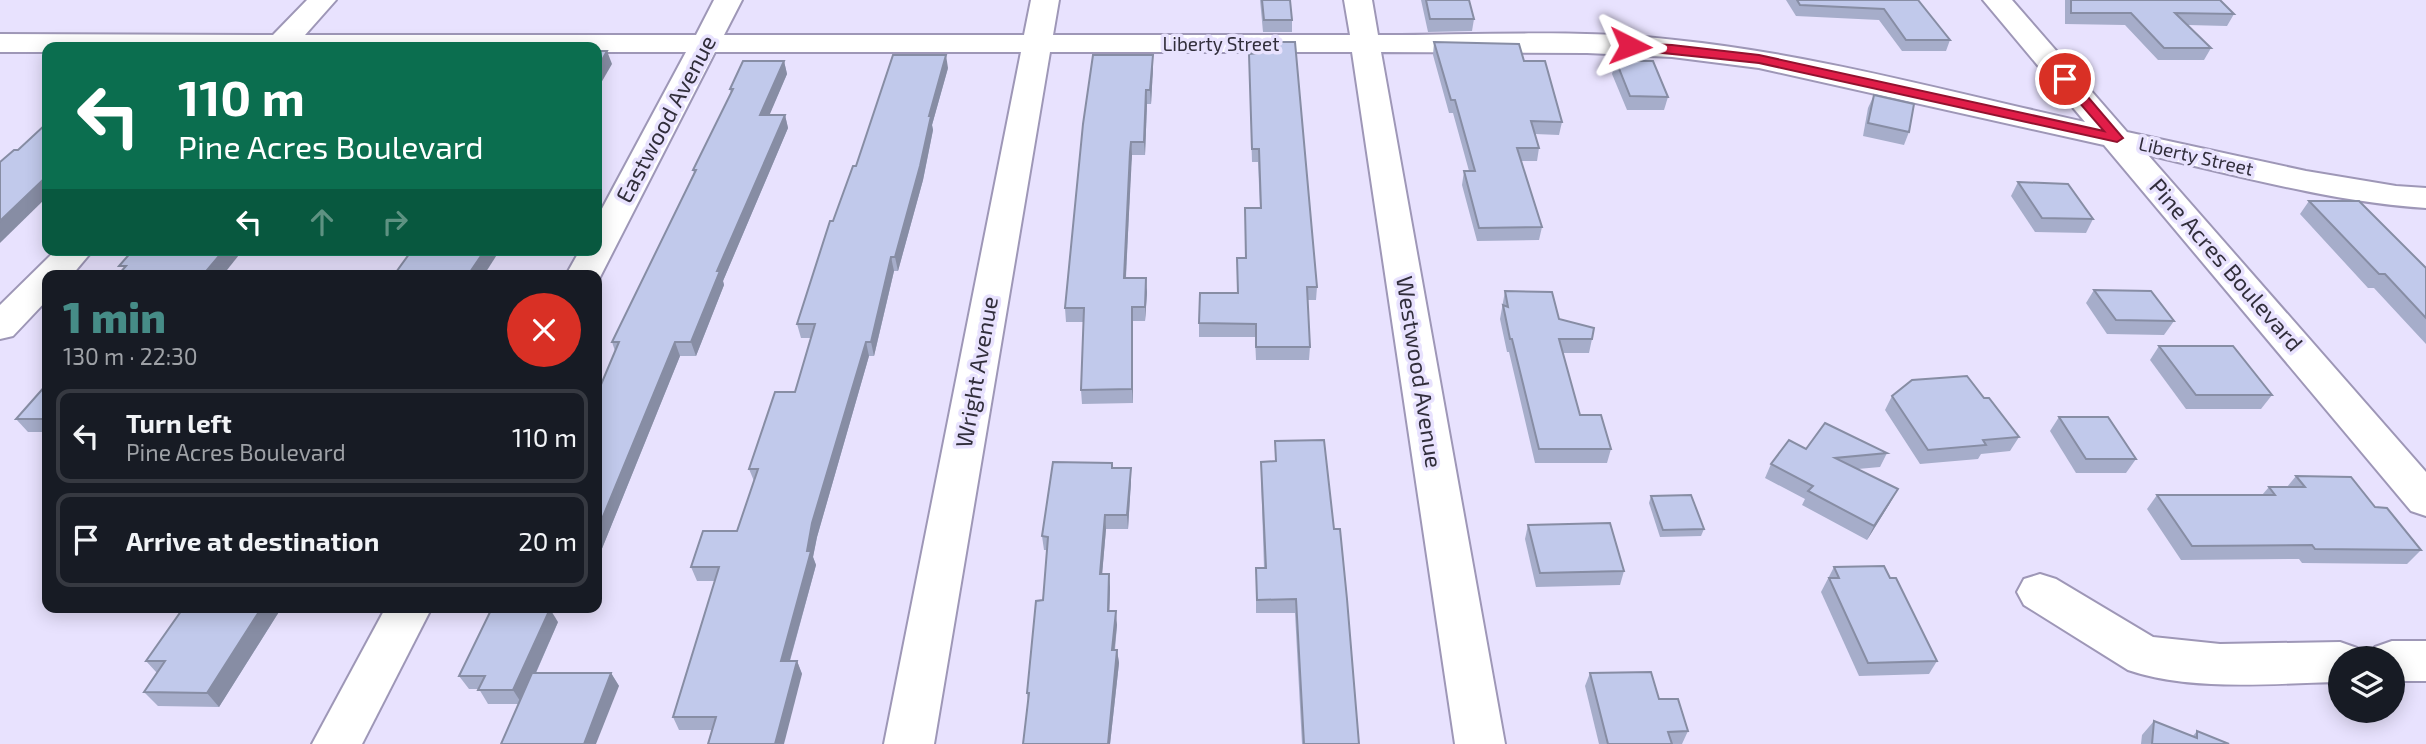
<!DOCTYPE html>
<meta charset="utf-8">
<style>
body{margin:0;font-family:"Exo 2",sans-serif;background:#20242c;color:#f1f3f6;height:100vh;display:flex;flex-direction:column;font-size:26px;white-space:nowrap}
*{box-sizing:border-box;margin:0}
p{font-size:23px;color:#9ea1a6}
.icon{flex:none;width:38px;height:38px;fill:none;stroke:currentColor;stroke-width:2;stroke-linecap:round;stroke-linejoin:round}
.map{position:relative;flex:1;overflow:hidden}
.drawer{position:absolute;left:42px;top:270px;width:560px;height:343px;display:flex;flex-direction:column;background:#171b24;border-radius:14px;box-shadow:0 4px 18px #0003}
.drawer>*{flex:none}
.hud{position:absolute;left:42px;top:42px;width:560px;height:214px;border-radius:14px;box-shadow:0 4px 18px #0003;background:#0b6e4f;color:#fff;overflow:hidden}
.buttons{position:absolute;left:2328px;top:646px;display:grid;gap:14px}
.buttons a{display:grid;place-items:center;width:77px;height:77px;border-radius:50%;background:#171b24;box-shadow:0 4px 18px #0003;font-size:35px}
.pin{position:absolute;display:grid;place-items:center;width:60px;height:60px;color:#fff;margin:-30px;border:4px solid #fff;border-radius:50%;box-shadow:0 2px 7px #0007}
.me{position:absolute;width:77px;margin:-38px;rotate:93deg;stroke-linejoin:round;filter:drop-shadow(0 0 5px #0008)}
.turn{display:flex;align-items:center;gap:24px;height:147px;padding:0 21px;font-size:32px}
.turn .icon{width:91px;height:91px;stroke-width:2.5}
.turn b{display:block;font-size:49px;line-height:60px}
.lanes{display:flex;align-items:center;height:66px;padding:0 21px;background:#0003;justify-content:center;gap:35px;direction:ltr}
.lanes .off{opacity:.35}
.round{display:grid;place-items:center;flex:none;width:74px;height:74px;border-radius:37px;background:#20242c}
.headline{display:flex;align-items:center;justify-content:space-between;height:119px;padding:0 21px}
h1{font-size:42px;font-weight:800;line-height:52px;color:#468c87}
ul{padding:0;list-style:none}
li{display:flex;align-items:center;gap:21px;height:94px;margin:0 14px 10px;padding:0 7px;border:4px solid #363941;border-radius:14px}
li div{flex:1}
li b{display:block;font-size:26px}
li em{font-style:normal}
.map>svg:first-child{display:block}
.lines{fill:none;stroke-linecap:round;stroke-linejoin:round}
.minor-casing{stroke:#9e97b7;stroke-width:4}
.minor{fill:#fff;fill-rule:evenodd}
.wall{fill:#a6adca}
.shaded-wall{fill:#878da4}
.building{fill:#c1c9eb;stroke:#878da4;stroke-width:2}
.route{fill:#e11d48;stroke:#92132f;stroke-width:2}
.labels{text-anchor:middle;stroke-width:7;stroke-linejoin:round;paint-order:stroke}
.far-street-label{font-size:19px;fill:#312e3b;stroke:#e8e2fe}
.street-label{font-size:23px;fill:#312e3b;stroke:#e8e2fe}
</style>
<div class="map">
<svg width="2426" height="744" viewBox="0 0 2426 744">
<rect width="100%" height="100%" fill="#e8e2fe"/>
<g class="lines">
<defs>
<g id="minor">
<path d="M 307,0 L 336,0 L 305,35 L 696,35 L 714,0 L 742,0 L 724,35 L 1024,35 L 1031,0 L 1059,0 L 1053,35 L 1350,35 L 1344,0 L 1372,0 L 1378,35 C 1476,35 1577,29 1675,40 C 1813,54 1949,92 2085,122 L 1983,0 L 2012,0 L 2127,132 L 2306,171 L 2396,186 L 2426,188 L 2426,208 C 2332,202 2240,176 2148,155 L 2426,472 L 2426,516 L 2411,511 L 2104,145 L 1759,68 L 1672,57 L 1587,53 L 1381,52 L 1505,744 L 1455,744 L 1352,52 L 1050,52 L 934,744 L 884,744 L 1021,52 L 715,52 L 597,283 L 597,275 L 566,275 L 580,250 L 597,250 L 597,218 L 686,52 L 597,52 L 597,47 L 47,47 L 47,52 L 0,52 L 0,34 L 273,35 Z"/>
<polygon points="56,250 93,250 72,275 47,275 47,300 13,336 0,339 0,305"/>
<path d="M 2040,574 L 2056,579 L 2153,637 L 2220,644 L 2340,642 L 2357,648 L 2362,658 L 2340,658 L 2340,682 C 2273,683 2192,692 2128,670 L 2024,605 L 2017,592 L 2024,579 Z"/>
<polygon points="386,607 432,607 362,744 312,744"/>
<polygon points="2392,641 2426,641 2426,681 2392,681 2392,658 2370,658 2375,647"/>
</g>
</defs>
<use href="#minor" class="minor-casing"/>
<use href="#minor" class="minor"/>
</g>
<g class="wall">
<polygon points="1260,0 1290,0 1292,20 1292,32 1263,32"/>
<polygon points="1421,0 1469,0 1474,19 1472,31 1428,32"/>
<polygon points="1786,0 1918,0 1950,40 1946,51 1902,51 1879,20 1796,16"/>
<polygon points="2065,0 2220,0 2234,14 2227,26 2188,25 2211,48 2204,60 2158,60 2125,25 2065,24"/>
<polygon points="1266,42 1317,287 1316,300 1307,300 1310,347 1309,360 1256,360 1255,337 1199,337 1199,323 1237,293 1246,258 1245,208 1260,208 1258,162 1252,162 1249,54 1266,52"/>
<polygon points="1434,42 1524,61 1562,122 1559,135 1535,134 1539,148 1537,161 1521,161 1542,227 1539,240 1477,241 1462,185 1464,171 1469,171 1453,113 1449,113 1433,55"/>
<polygon points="784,61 787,74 769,115 785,115 788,128 723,281 724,285 696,356 680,356 601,551 597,551 597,394 615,351 612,342 694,173 693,170 731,94 730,89"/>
<polygon points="1616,61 1668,97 1664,110 1627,110 1612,74"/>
<polygon points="948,68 932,125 933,130 923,180 898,271 894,271 874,356 869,356 817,537 813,557 816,565 790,661 797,661 802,674 712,730 679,730 673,717 715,581 697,581 691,567 737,531 754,481 749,469 795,392 811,338 801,338 797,324 833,221 856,166"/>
<polygon points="1153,68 1151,104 1147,104 1145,155 1132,155 1131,165 1126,278 1147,292 1145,321 1133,321 1133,403 1082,404 1081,390 1084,322 1066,322 1065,308"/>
<polygon points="1874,95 1909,132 1904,145 1863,136 1868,108"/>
<polygon points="2018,182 2093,219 2086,233 2035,232 2011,196"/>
<polygon points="2309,201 2426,268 2426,344 2374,288 2368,288 2300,214"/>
<polygon points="2094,290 2174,321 2164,335 2107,334 2086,303"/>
<polygon points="1505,291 1559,319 1592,339 1589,353 1563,353 1580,415 1611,449 1607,463 1535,463 1509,352 1507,352 1500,319"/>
<polygon points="2159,346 2272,395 2261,409 2186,409 2150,360"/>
<polygon points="47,384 47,432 28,432 16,419"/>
<polygon points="1892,396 1984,398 2019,437 2010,451 1981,454 1978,459 1920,464 1885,410"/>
<polygon points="2059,417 2136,459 2126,473 2076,473 2050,431"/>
<polygon points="1275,441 1359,744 1302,744 1295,613 1256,613 1256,568 1264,568 1261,475 1261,462 1275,461"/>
<polygon points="1806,449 1887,453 1880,467 1858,469 1890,503 1867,540 1802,505 1805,499 1765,478 1771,464"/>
<polygon points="1112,463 1113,468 1131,468 1131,481 1128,529 1106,529 1102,574 1110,587 1109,611 1117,625 1115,650 1117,650 1119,663 1110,744 1023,744 1028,702 1027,693 1043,600 1047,550 1044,550 1042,536"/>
<polygon points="2296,476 2375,507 2421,550 2407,564 2302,563 2299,559 2181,560 2147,509 2157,495 2262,495 2269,487 2287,487"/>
<polygon points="1651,496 1704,529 1701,536 1660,537 1649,503"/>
<polygon points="1528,525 1624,571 1620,585 1536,587 1525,539"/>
<polygon points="1834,567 1890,578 1937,661 1929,674 1859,676 1821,592"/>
<polygon points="184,607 282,607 219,707 158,706 144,692 157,673 146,661"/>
<polygon points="558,622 536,673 611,673 619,686 518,704 488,704 479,689 469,689 459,676"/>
<polygon points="1590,673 1659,699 1688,731 1682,744 1599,744 1585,686"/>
<polygon points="2154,721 2193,736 2197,731 2229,744 2141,744 2142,735"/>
</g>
<g class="shaded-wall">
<polygon points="607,51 612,64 597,90 597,69"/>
<polygon points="946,55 948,68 932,125 933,130 923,180 898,271 895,257 929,116"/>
<polygon points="1153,55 1153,68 1151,104 1150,90"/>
<polygon points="784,61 787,74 764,128 760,115"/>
<polygon points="1146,90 1147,104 1145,155 1144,142"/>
<polygon points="785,115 788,128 723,281 724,285 696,356 691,342 717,271"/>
<polygon points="1131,142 1132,155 1125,292 1124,278"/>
<polygon points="47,176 47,197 0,243 0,221"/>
<polygon points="224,250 243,250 223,275 203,275"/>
<polygon points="485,250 500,250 484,275 468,275"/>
<polygon points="891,257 894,271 874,356 871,342"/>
<polygon points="1146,278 1147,292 1145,321 1145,307"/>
<polygon points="1132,307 1133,321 1133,403 1132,389"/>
<polygon points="675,342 680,356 601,551 597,543 597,531"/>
<polygon points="866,342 869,356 817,537 813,557 816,565 786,674 781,661 807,551 812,523"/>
<polygon points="1131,468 1131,481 1128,529 1127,515"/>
<polygon points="1898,489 1890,503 1867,540 1874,526"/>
<polygon points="1105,515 1106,529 1101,587 1100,574"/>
<polygon points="1109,574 1110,587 1109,625 1108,611"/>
<polygon points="262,607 282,607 219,707 207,693"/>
<polygon points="550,609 558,622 522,704 513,690"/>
<polygon points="1116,611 1117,625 1113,663 1112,650"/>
<polygon points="1117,650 1119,663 1110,744 1108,744"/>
<polygon points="797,661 802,674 784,744 775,744"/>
<polygon points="611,673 619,686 596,744 584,744"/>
</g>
<g class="building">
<polygon points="1262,0 1290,0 1292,20 1264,20"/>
<polygon points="1426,0 1469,0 1474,19 1430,19"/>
<polygon points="1797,0 1918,0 1950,40 1906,40 1884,9 1800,5"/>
<polygon points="2071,0 2220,0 2234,14 2175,13 2211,48 2164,48 2131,13 2071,13"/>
<polygon points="1266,42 1295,42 1317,287 1307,287 1310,347 1256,347 1256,324 1199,323 1200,293 1238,293 1237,258 1246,258 1245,208 1261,208 1259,149 1252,149 1249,54 1267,52"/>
<polygon points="1434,42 1519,44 1524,61 1545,61 1562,122 1531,121 1539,148 1517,148 1542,227 1479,228 1464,171 1475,171 1455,100 1451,100"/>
<polygon points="597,51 607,51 597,69"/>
<polygon points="893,55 946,55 929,116 931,116 920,166 895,257 891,257 871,342 866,342 812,523 807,551 811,551 781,661 797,661 775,744 708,744 716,717 673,717 719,567 691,567 703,531 737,531 758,469 749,469 775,392 795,392 815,324 797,324 830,221 833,221 853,166 856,166"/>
<polygon points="1093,55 1153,55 1150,90 1146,90 1144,142 1131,142 1130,152 1124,278 1146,278 1145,307 1132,307 1132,389 1081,390 1084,308 1065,308 1083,124"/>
<polygon points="743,61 784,61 760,115 785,115 717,271 720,271 691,342 675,342 597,531 597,394 619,342 612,342 696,170 693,170 733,89 730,89"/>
<polygon points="1616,61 1653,61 1668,97 1630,96"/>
<polygon points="1874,95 1914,104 1909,132 1868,123"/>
<polygon points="47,123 47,176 0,221 0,162 14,150 18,150"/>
<polygon points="2018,182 2068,184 2093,219 2042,218"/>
<polygon points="2309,201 2359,201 2426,268 2426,318 2385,274 2379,274"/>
<polygon points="133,250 224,250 203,275 118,275 126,266 119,266"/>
<polygon points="412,250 485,250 468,275 394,275"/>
<polygon points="2094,290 2151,291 2174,321 2116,320"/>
<polygon points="1505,291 1552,292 1559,319 1594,328 1592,339 1559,339 1580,415 1601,415 1611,449 1539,449 1512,339 1510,339 1503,305 1508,307"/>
<polygon points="2159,346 2233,346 2272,395 2196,395"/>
<polygon points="1967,376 1984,398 1989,398 2019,437 1983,440 1986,445 1928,450 1892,396 1912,380"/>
<polygon points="47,384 47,419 16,419"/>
<polygon points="2059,417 2108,417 2136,459 2086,459"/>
<polygon points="1825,423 1887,453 1835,458 1898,489 1874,526 1808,491 1813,486 1771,464 1789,440 1806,449"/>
<polygon points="1324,440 1334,529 1340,529 1347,599 1359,744 1304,744 1296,599 1257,600 1256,568 1266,568 1261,462 1276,461 1275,441"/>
<polygon points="1053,462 1112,463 1112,468 1131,468 1127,515 1105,515 1100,574 1109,574 1108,611 1116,611 1112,650 1117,650 1108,744 1023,744 1029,693 1027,693 1036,601 1043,600 1048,537 1042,536"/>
<polygon points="2296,476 2351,477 2375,507 2387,508 2421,550 2315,549 2312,545 2192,546 2157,495 2275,495 2269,487 2305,487"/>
<polygon points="1691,495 1704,529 1663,530 1651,496"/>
<polygon points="1610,523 1624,571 1540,573 1528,525"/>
<polygon points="1884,566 1890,578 1896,578 1937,661 1868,663 1829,578 1839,578 1834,567"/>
<polygon points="184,607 262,607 207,693 144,692 165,661 146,661"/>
<polygon points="492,608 550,609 513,690 478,690 485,676 459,676"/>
<polygon points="1651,672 1659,699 1678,699 1688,731 1668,732 1672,744 1608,744 1590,673"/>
<polygon points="532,673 611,673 584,744 501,744"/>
<polygon points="2154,721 2197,738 2197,731 2229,744 2152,744"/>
</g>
<polygon class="route" points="1630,43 1672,45 1759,55 2104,131 2059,79 2065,75 2070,76 2123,138 2117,142 1759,63 1625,49 1625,44"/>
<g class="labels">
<g class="far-street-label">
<text x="1221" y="51">Liberty Street</text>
<text transform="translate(2196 156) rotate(13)" y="7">Liberty Street</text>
</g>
<g class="street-label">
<text transform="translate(666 119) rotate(-62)" y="8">Eastwood Avenue</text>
<text transform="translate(2226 265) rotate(49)" y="8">Pine Acres Boulevard</text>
<text transform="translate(977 372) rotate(-80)" y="8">Wright Avenue</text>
<text transform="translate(1419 372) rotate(81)" y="8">Westwood Avenue</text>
</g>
</g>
</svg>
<div class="buttons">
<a><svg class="icon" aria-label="layers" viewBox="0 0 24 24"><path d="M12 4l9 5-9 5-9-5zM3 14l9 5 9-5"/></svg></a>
</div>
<div class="pin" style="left:2065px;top:79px;background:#d93025"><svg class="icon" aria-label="arrive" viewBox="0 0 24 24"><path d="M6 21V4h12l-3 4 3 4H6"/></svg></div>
<svg class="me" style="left:1630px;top:46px" viewBox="-20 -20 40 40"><path d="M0-17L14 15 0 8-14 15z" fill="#e11d48" stroke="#fff" stroke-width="4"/></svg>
<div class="hud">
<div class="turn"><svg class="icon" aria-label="left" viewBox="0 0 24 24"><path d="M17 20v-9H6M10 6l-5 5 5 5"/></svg><div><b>110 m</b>Pine Acres Boulevard</div></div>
<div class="lanes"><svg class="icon" aria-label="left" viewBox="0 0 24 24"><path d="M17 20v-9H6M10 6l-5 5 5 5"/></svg><svg class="icon off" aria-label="ahead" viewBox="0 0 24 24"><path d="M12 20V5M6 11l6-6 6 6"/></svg><svg class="icon off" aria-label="right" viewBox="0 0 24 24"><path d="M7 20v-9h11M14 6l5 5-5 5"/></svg></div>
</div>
<section class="drawer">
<div class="headline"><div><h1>1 min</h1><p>130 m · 22:30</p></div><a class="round" style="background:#d93025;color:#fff"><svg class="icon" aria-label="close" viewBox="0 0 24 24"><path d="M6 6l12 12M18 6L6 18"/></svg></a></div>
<ul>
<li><svg class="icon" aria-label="left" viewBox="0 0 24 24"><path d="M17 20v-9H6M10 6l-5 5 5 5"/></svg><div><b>Turn left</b><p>Pine Acres Boulevard</p></div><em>110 m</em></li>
<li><svg class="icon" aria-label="arrive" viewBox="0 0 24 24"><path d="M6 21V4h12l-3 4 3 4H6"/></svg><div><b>Arrive at destination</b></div><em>20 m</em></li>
</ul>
</section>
</div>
